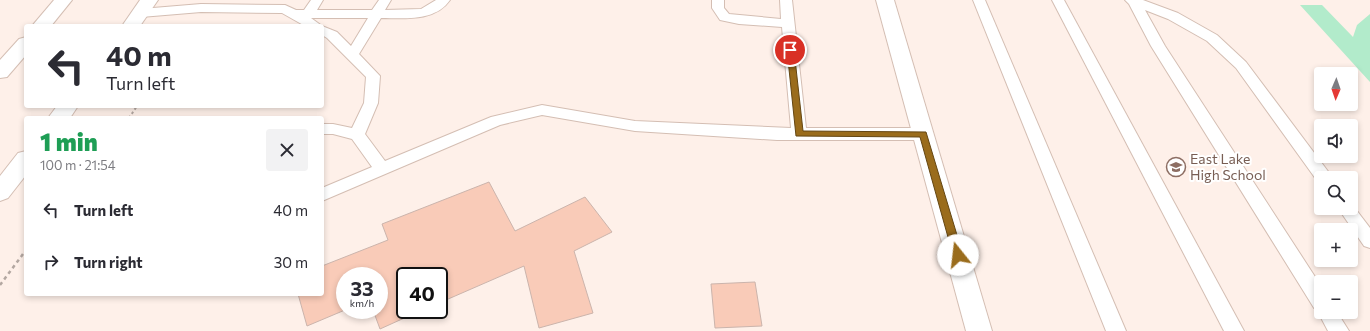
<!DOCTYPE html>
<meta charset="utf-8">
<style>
body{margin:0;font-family:Commissioner,sans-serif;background:#f2f2f3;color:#2b2b33;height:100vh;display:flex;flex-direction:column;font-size:15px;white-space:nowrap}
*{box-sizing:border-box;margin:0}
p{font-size:13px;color:#7c7c81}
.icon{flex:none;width:22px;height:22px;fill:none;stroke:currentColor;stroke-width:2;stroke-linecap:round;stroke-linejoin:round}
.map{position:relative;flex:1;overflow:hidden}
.sheet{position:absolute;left:24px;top:116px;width:300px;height:180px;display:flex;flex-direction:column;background:#fff;border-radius:4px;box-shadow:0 2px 6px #0003}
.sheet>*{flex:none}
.guide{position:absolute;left:24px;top:24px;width:300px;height:84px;border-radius:4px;box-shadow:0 2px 6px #0003;background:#fff;color:#2b2b33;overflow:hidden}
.needle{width:26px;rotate:182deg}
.fabs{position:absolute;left:1314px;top:67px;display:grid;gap:8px}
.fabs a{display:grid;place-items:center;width:44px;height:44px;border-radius:4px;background:#fff;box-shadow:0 2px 6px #0003;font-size:20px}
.speed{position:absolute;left:336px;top:267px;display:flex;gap:8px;font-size:20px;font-weight:700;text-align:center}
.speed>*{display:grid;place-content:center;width:52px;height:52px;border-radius:50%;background:#fff;box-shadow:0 2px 6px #0003;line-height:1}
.speed small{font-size:10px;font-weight:400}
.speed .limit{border:2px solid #111;border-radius:6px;background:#fff;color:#111}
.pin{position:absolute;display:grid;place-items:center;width:34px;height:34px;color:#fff;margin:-17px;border:2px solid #fff;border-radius:50%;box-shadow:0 1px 4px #0007}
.me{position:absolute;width:44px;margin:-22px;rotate:344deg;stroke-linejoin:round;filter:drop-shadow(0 0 3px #0008)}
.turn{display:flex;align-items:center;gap:14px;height:84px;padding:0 16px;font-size:18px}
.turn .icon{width:52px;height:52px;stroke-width:2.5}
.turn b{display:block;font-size:28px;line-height:34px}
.round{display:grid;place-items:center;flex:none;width:42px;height:42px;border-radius:4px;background:#f2f2f3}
.overview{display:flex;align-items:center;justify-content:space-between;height:68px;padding:0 16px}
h1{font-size:24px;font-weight:800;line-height:30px;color:#1e9e55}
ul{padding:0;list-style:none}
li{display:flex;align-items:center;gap:12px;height:52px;padding:0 16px}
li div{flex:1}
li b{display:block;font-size:15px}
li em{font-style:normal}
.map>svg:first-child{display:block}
.green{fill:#b2ebcb}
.building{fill:#f9cbb8;stroke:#cbb4ac}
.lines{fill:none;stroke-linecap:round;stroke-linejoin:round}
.service-casing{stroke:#d4beb3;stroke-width:2}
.tertiary-casing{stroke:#d4beb3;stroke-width:2}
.primary-casing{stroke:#d4beb3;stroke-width:2}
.path-far1{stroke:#b3a7a1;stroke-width:2;stroke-dasharray:2.5 2.5;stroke-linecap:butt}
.path{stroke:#b3a7a1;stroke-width:2.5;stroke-dasharray:3.5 3.5;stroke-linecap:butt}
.service{fill:#fff;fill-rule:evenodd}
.tertiary{fill:#fff;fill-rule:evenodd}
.primary{fill:#fff;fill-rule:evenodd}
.route{fill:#9a6c1c;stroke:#644612}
.labels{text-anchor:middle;stroke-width:4;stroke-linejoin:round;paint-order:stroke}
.education-label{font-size:14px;fill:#785e54;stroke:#fff;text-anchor:start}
</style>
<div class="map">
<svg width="1370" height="331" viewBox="0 0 1370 331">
<rect width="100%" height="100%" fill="#fef0e9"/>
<polygon class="green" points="1300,5 1322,5 1353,37 1357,25 1370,14 1370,82"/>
<g class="building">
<polygon points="489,182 515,231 585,197 612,232 574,251 593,313 539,328 524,266 439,303 439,276 405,276 405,310 422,310 380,329 373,310 379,310 379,276 345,276 345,310 307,326 298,294 322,294 322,266 388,240 382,224"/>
<polygon points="755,282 762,326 715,328 711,284"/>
</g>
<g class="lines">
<defs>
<g id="service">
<path d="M 311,0 L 323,0 L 317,10 L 372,10 L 379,0 L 391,0 L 385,10 L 421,9 L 436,0 L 450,0 C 435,22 404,18 381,18 L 359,54 L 380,76 L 378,103 L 365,134 L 385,161 L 491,117 L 542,105 L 635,121 L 791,128 L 782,27 L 739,24 L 720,20 L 712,8 L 712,0 L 724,0 L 724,8 L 729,14 L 781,19 L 780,0 L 792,0 L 806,128 L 923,128 L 928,130 L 931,134 L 928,138 L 923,140 L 777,140 L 635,131 L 542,115 L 500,125 L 322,201 L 322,188 L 372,167 L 352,139 L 333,134 L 322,134 L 322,124 L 333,124 L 352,128 L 364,103 L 366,77 L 327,38 L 322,35 L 322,26 L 305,26 L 282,13 L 201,12 L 141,17 L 136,16 L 134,13 L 136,10 L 141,9 L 201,4 L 285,5 L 296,10 L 304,10 ZM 311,18 L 368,18 L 351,46 L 337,32 L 322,26 Z"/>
<polygon points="973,0 985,0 1126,331 1106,331"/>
<polygon points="1052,0 1064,0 1244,331 1224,331"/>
<polygon points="1125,0 1143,0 1178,13 1217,35 1246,62 1330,174 1332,178 1321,178 1321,183 1318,182 1236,68 1207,41 1168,19 1145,10 1165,46 1321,286 1321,312 1337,312 1349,331 1328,331 1318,312 1319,309 1314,308 1151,46 1129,4"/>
<polygon points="1351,203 1370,228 1370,248 1364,246 1338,208 1351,208"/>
</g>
<polygon id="tertiary" points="876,0 894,0 992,331 966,331"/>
<g id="primary">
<polygon points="54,0 72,0 51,26 32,26"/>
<polygon points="140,0 158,0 140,26 122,26"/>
<polygon points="26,37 26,55 7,77 0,78 0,60 19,39"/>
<polygon points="57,106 78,106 70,118 48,118"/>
<polygon points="26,151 26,175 8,198 0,201 0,176 18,153"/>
</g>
</defs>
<use href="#service" class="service-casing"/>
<use href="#tertiary" class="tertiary-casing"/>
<use href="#primary" class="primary-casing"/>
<polyline class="path-far1" points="129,118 137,106"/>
<polyline class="path" points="0,285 26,250"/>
<use href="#service" class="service"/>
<use href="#tertiary" class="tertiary"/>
<use href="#primary" class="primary"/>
</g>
<polygon class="route" points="790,48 794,50 803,131 926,132 963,255 961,258 958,259 954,258 953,255 920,137 796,136 787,50"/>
<defs>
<symbol id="school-ring" viewBox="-11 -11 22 22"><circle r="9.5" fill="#fff" stroke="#8d6e63" stroke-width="1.5"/><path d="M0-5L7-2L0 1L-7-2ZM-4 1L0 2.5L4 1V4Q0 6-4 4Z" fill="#8d6e63"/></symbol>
</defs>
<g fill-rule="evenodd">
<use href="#school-ring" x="1165" y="156" width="22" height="22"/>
</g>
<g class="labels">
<g class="education-label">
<text x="1190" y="164">East Lake<tspan x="1190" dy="16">High School</tspan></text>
</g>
</g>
</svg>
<div class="fabs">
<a><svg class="needle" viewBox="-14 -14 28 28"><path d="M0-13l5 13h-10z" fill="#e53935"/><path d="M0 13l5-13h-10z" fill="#7c7c81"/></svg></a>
<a><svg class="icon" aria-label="sound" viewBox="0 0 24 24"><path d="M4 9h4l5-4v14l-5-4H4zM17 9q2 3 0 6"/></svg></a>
<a><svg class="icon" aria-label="search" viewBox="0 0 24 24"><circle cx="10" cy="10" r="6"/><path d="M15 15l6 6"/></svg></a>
<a>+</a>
<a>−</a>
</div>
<div class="speed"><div>33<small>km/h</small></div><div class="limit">40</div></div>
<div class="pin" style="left:790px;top:50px;background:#d93025"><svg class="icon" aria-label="arrive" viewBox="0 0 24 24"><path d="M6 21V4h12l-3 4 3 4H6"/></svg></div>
<svg class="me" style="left:958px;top:255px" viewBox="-20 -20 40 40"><circle r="19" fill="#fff"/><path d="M0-13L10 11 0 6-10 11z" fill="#9a6c1c"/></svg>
<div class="guide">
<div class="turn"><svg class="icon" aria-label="left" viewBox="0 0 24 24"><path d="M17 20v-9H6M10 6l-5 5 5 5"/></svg><div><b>40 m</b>Turn left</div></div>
</div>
<section class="sheet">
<div class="overview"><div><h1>1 min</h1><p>100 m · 21:54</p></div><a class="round"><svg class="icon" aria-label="close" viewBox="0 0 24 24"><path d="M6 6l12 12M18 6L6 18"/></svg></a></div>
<ul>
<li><svg class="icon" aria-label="left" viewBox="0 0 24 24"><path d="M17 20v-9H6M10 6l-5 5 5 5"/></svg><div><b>Turn left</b></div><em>40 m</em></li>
<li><svg class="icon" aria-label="right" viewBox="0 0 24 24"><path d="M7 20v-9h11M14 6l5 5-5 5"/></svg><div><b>Turn right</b></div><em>30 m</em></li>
</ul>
</section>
</div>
